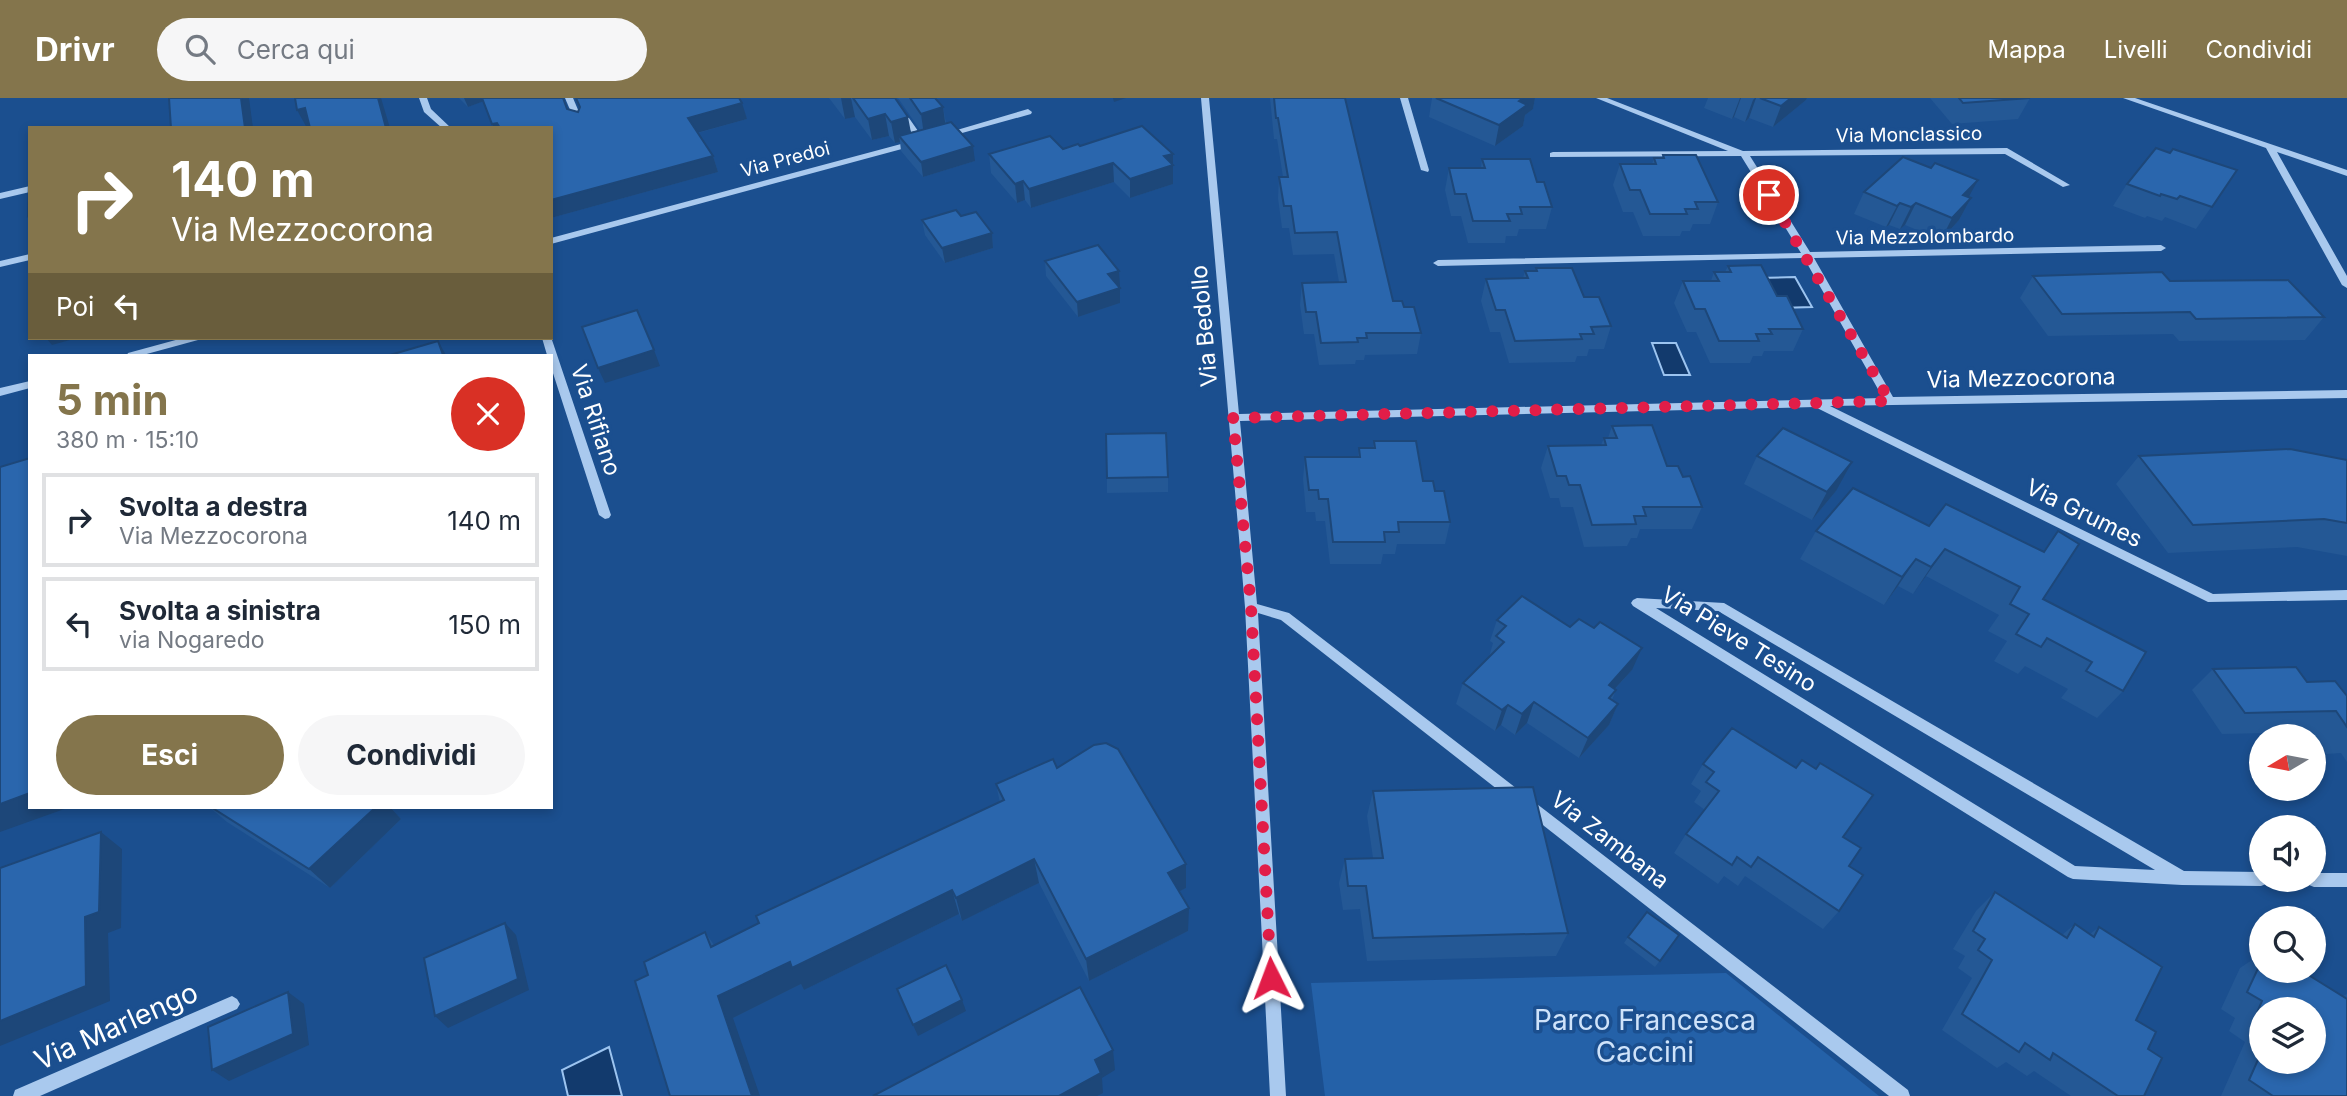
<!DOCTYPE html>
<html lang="it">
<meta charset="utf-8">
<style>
body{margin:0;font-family:Inter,sans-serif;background:#f6f6f7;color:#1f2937;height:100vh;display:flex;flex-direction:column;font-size:26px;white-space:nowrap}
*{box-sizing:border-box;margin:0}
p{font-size:23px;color:#747a83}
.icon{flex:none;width:38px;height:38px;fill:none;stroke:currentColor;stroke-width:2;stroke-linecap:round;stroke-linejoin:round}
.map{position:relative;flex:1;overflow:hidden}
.side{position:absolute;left:28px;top:256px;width:525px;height:455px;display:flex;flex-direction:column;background:#fff;border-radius:0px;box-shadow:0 4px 10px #0003}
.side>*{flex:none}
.banner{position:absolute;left:28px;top:28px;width:525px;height:214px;border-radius:0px;box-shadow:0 4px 10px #0003;background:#84754c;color:#fff;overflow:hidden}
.needle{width:46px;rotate:260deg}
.controls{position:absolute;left:2249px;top:626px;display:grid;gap:14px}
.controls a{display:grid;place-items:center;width:77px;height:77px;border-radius:50%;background:#fff;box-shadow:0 4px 10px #0003;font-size:35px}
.pin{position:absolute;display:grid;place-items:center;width:60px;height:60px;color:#fff;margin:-30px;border:4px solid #fff;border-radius:50%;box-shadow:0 2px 7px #0007}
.me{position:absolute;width:77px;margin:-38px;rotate:357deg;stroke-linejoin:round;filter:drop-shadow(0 0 5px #0008)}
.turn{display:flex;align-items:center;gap:24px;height:147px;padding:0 28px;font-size:32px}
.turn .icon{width:91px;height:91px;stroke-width:2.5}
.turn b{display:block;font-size:49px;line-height:60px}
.then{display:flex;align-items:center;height:66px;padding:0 28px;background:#0003;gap:14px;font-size:26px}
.round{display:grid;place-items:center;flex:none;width:74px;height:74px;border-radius:37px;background:#f6f6f7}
.summary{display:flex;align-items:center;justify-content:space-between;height:119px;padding:0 28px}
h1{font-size:42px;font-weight:700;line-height:52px;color:#84754c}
.button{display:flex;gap:14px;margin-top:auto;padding:14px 28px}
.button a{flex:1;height:80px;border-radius:42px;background:#84754c;color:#fff;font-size:28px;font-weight:700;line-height:80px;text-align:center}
.button a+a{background:#f6f6f7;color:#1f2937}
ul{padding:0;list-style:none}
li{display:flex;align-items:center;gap:21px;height:94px;margin:0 14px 10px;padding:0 14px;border:4px solid #e0e1e3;border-radius:0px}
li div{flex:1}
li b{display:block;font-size:26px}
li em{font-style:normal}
header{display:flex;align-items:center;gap:42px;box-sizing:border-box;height:98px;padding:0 35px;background:#84754c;color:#fff}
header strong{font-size:33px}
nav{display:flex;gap:38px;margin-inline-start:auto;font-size:24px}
.search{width:490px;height:63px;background:#f6f6f7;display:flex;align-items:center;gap:18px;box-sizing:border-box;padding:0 24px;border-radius:38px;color:#747a83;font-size:26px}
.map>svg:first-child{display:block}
.green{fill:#2461a8}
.water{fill:#123a6d;stroke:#9cc4f0;stroke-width:2}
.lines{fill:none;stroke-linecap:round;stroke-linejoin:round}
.minor{fill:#a9c9ee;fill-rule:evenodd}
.wall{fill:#245895;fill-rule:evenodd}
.shaded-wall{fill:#1d4779}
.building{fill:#2a66ad;stroke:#1d4779;stroke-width:2}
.route{stroke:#e11d48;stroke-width:12;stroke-dasharray:0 21.6}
.labels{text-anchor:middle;stroke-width:7;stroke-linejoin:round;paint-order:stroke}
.far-street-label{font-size:19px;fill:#fff;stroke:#1b4f8f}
.street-label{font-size:23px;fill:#fff;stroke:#1b4f8f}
.near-park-label{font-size:28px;fill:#cfe3fa;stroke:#1b4f8f}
.near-street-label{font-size:28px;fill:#fff;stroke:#1b4f8f}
</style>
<header>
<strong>Drivr</strong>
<div class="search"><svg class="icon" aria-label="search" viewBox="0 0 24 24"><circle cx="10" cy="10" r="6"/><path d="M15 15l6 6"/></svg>Cerca qui</div>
<nav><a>Mappa</a><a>Livelli</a><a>Condividi</a></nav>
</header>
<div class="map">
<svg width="2347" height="998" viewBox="0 0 2347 998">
<rect width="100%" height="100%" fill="#1b4f8f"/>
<polygon class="green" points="1726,875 1879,998 1325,998 1311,885"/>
<g class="water">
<polygon points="1795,179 1812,209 1775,210 1758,180"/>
<polygon points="1652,245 1676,245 1690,277 1664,277"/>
<polygon points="609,949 622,998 568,998 562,972"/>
</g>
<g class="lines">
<g class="minor">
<polygon points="419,0 427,0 431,11 451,30 442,30 424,14"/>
<polygon points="565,0 573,0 584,26 583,28 576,26"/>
<polygon points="887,0 895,0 925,43 924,45 551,146 551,140 916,42"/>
<polygon points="1201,0 1209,0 1239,316 1883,300 1804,160 1438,168 1433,165 1438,162 1801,155 1741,58 1550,59 1550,55 1553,54 1728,53 1596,0 1607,0 1743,53 2007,50 2070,87 2063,89 2005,56 1750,58 1810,154 2161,147 2166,150 2161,153 1814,160 1893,299 2347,292 2347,300 1830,308 2213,496 2347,492 2347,502 2208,504 1815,309 1240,323 1257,506 1289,515 1908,992 1910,998 1889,998 1281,522 1258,515 1286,998 1270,998 1245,509"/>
<polygon points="1400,0 1408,0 1429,72 1428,74 1421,72"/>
<polygon points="2123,0 2135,0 2347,72 2347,78 2277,54 2347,178 2347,190 2342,187 2266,50"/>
<polygon points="1028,11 1032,14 1031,16 944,40 940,37"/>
<polygon points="30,88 30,94 0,101 0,95"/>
<polygon points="30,156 30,162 0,169 0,163"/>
<polygon points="551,239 611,417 609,420 605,421 599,417 551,269 551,257 547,257 542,240"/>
<polygon points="183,240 199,240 198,242 143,257 127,257 128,255"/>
<polygon points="30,283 30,290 0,298 0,290"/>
<path d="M 1637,500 L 1724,505 L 2184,773 L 2261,774 L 2261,782 L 2268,782 L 2266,786 L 2261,788 L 2182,787 L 2073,781 L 2068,779 L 1633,508 L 1631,505 L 1633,502 ZM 1656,510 L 1718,513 L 2155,772 L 2075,768 Z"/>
<polygon points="2314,775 2347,775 2347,789 2314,789 2309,787 2307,782 2314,782"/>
<polygon points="232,898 237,901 240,906 237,911 40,998 13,998 15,992"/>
</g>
</g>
<g class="wall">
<polygon points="459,0 563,0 567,11 578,14 580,10 575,0 739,0 747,21 698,35 713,58 718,74 551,120 551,30 483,3 468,9"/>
<polygon points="829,0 895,0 911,34 920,32 898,0 935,0 943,9 946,25 975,63 923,79 901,53 900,44 895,45 889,38 872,42 855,19 845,21"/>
<polygon points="1270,0 1345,0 1393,203 1404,209 1421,235 1417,256 1365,257 1364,262 1356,262 1355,266 1319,267 1314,236 1304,236 1300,207 1302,185 1339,184 1334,156 1293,157 1289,130 1282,130 1278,100 1279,79 1283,79 1277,41 1274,41"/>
<polygon points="1432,0 1535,0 1533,11 1525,17 1523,28 1495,48 1429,19"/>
<polygon points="1708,0 1807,0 1806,2 1773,29 1749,20 1745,24 1734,19 1732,21 1704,10"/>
<polygon points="1930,0 2030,0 2018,21 1952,26"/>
<polygon points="1080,48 1173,56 1173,86 1130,100 1114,84 1031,110 1025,102 1017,105 991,75 989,56 1063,51"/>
<polygon points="2170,55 2237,72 2196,131 2165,119 2162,123 2147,118 2145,120 2113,108 2127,86"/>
<polygon points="1663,57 1718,104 1710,126 1693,126 1690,133 1682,133 1680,138 1643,138 1633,114 1623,114 1613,87 1620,66 1652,66 1654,60 1662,60"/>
<polygon points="1482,61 1537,84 1552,109 1546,131 1519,131 1517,138 1506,138 1505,145 1468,145 1461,118 1451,118 1445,92 1449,70 1481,70"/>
<polygon points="1864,94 1969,99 1971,100 1959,122 1941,142 1905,127 1900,131 1889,127 1886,129 1854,116"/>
<polygon points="961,118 992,135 993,150 945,165 925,137 922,122"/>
<polygon points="1045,163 1120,188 1118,188 1120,205 1078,219 1046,178"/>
<polygon points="1728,168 1777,198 1803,231 1793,253 1764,253 1762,258 1753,258 1750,265 1710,265 1696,234 1687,234 1674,205 1683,183 1711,183 1714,174 1725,174"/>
<polygon points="1536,170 1584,199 1611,228 1604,251 1589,251 1587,258 1577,258 1575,264 1509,265 1500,234 1490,234 1481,203 1486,181 1523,180 1525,173 1535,173"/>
<polygon points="2033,178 2170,183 2324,219 2305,242 2179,243 2173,236 2048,238 2020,200"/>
<polygon points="1612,328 1683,379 1702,409 1692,431 1640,431 1637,440 1631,440 1627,448 1584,449 1573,409 1561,409 1559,400 1550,400 1541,370 1548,348 1601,347 1604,340 1608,340"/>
<polygon points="1374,343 1435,393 1450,424 1445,446 1397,446 1395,456 1383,456 1381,466 1330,466 1325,423 1316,423 1315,414 1306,414 1303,381 1305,359 1358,359 1359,350 1373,350"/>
<polygon points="1757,358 1836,393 1812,422 1744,386"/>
<polygon points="2139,358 2347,362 2347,458 2297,449 2168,455 2116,386"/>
<polygon points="1168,379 1168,394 1107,395 1107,380"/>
<polygon points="1929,428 2043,454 2058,433 2043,501 2123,593 2097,620 2061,600 2068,591 2025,568 2018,576 1994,563 2007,543 1988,533 1999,517 1926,478 1913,496 1898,488 1884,507 1800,461 1816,433"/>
<polygon points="1497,522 1632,572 1615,591 1616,592 1612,602 1618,606 1609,627 1579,660 1527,625 1515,637 1501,627 1495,633 1456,606 1463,585 1489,559 1493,545 1490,543"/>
<polygon points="2213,571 2307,584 2347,598 2347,664 2341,655 2326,656 2311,634 2222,636 2192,592"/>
<polygon points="1703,666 1843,739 1849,768 1839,813 1823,831 1745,778 1738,788 1724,778 1718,786 1674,755 1686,736 1705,712 1694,704 1701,693 1691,686"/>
<polygon points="1057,670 1186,790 1179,793 1188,833 1089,883 1039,785 962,823 959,816 804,892 801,886 733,920 648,877 705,834 714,847 1000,705 996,686"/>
<polygon points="1373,693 1568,835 1556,858 1367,863 1360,811 1343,812 1339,785 1345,761 1373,760 1367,718"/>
<polygon points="209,709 390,709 401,721 330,790 227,724"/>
<polygon points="1995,794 2062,837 2075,826 2090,836 2099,829 2148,951 2144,998 2071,998 2034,973 2027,978 2006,964 1997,970 1942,932 1972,880 1958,870 1965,858 1953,851 1976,813"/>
<polygon points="1679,837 1655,869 1624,845 1628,839"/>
<path d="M 2261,856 L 2261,865 L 2343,898 L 2347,896 L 2347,998 L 2221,998 L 2245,944 L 2229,933 L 2235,920 L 2221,911 L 2240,870 ZM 2261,912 L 2314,964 L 2261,964 Z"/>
</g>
<g class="shaded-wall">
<polygon points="241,0 249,0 253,30 245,30"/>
<polygon points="378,0 381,0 390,30 386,30"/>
<polygon points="464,0 483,0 484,3 468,9"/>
<polygon points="841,0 851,0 855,19 845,21"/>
<polygon points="1113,0 1126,0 1114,4"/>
<polygon points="1523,0 1535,0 1533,11 1525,17 1523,28 1495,48 1499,27 1519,3"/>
<polygon points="1740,0 1741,0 1734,19 1732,21"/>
<polygon points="1755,0 1756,0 1749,20 1745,24 1753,2"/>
<polygon points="1791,0 1807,0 1806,2 1773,29 1781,8"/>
<polygon points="742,5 747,21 693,36 688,20"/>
<polygon points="943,9 946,31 924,37 921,16"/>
<polygon points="305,10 314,28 307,30 297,12"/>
<polygon points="885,16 889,38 872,42 868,21"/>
<polygon points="908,19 912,40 899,38 900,44 895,45 891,24"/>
<polygon points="497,25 500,30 494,30 492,26"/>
<polygon points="973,48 975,63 923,79 921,64"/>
<polygon points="1173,56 1173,86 1130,100 1130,81 1164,58"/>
<polygon points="713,58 718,74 551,120 551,102"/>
<polygon points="1113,65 1114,84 1031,110 1029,91"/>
<polygon points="1978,82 1966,104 1963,97"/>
<polygon points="1023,83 1025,102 1017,105 1015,86"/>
<polygon points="1971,100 1959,122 1941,142 1952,120"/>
<polygon points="1900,105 1889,127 1886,129 1897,108"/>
<polygon points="1916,105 1905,127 1900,131 1911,109"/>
<polygon points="992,135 993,150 945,165 942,150"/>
<polygon points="1119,173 1120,188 1109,191 1108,176"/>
<polygon points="1120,190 1120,205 1078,219 1077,204"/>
<polygon points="46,240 77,240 52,247"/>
<polygon points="438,243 446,257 443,257"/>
<polygon points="654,252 660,268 605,285 598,270"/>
<polygon points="1852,364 1836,393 1812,422 1827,394"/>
<polygon points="1945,451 1926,478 1913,496 1931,469"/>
<polygon points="1916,461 1898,488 1884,507 1902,479"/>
<polygon points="1642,550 1632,572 1599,608 1609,587"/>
<polygon points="1534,604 1527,625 1515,637 1522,616"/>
<polygon points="1618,606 1609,627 1579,660 1588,640"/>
<polygon points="1508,607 1501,627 1495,633 1502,612"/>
<polygon points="30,695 30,709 70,709 0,734 0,706"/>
<polygon points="376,709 390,709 401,721 330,790 309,771"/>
<polygon points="101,734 122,751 121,830 108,835 110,903 0,948 0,923 85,819"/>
<polygon points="1034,761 1039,785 962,823 956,800"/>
<polygon points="1186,766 1186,790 1168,799 1168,775"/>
<polygon points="952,792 959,816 804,892 801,886 733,920 760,998 752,998 718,898 790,864"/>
<polygon points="1189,810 1188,833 1089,883 1086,861"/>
<polygon points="505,825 516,837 529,892 448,930 435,918"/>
<polygon points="288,894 304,906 309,947 229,983 212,972"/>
<polygon points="962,902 966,913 918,938 913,927"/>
<polygon points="1113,952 1115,972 1102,980 1103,995 1097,998 1059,998 1095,962"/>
</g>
<g class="building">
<polygon points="169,0 241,0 245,30 171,30"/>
<polygon points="295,0 378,0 386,30 310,30 305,10 297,12"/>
<polygon points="482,0 563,0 567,11 578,14 580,9 576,0 739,0 742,5 688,20 713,58 551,102 551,30 500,30 497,25 492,26"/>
<polygon points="853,0 895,0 908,19 891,24 885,16 868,21"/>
<polygon points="910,0 935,0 943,9 921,16"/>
<polygon points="1274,0 1345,0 1393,203 1402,203 1404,209 1414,209 1421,235 1366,235 1367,240 1357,240 1358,244 1321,245 1316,214 1306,214 1302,185 1346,184 1337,134 1295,135 1291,108 1284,108 1279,79 1288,79 1278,20 1276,20"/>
<polygon points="1436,0 1523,0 1519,3 1527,7 1499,27"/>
<polygon points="1760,0 1791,0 1781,8"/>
<polygon points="1959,0 2030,0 1963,5"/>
<polygon points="951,24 973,48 921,64 899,38"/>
<polygon points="1142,28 1173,56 1164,58 1173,67 1130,81 1113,65 1029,91 1023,83 1015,86 989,56 1050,38 1063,51 1078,46 1080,48"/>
<polygon points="2156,50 2170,55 2173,51 2237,72 2212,109 2180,98 2177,101 2161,96 2160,98 2127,86"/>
<polygon points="1663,57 1696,57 1718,104 1695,104 1698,111 1685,111 1687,116 1650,116 1640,92 1630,92 1620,66 1656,66 1654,60 1664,60"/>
<polygon points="1903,59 1931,70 1935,65 1978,82 1963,97 1971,100 1952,120 1916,105 1911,109 1900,105 1897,108 1864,94"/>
<polygon points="1482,61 1530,61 1537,84 1544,84 1552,109 1520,109 1522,116 1507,116 1510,123 1473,123 1466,96 1455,96 1449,70 1485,70"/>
<polygon points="29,83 30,83 30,117 28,118"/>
<polygon points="956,112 961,118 976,114 992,135 942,150 922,122"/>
<polygon points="1098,147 1119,173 1108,176 1120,190 1077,204 1045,163"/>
<polygon points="1761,167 1777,198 1787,198 1803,231 1769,231 1772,236 1756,236 1759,243 1719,243 1705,211 1695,211 1683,183 1719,183 1714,174 1731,174 1728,168"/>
<polygon points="1536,170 1572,170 1584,199 1599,199 1611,228 1591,229 1594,236 1580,236 1582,241 1515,243 1505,212 1496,212 1486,181 1528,180 1525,173 1537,173"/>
<polygon points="2162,174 2170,183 2288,182 2324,219 2196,221 2190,214 2062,216 2033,178"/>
<polygon points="637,212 654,252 598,270 582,229"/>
<polygon points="438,243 443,257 390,257"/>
<polygon points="1652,327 1667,368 1678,368 1683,379 1690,378 1702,409 1643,409 1646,418 1634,418 1636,426 1592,427 1580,387 1569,387 1566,378 1557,378 1548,348 1606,347 1604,340 1617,340 1612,328"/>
<polygon points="1783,330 1852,364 1827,394 1757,358"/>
<polygon points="1166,335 1168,379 1107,380 1106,336"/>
<polygon points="1374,343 1416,343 1423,383 1433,383 1435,393 1444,393 1450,424 1398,424 1399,434 1384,434 1385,444 1333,444 1328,401 1319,401 1318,392 1309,392 1305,359 1360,359 1359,350 1375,350"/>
<polygon points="2290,351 2347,362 2347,425 2324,421 2193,427 2139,358"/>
<polygon points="30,360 30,695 0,706 0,369"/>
<polygon points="1853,390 1929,428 1946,406 2044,454 2058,433 2079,446 2043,501 2146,554 2123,593 2086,573 2092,564 2047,540 2041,549 2016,536 2029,516 2010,506 2020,489 1945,451 1931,469 1916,461 1902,479 1816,433"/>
<polygon points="1522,498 1570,529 1579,521 1594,530 1600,524 1642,550 1609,587 1616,592 1609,600 1618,606 1588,640 1534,604 1522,616 1508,607 1502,612 1463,585 1504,544 1496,538 1506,528 1497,522"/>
<polygon points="2296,569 2307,584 2335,583 2347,598 2347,629 2336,613 2245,615 2213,571"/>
<polygon points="1732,630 1796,670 1802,662 1816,671 1820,665 1873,697 1843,739 1861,750 1849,768 1863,777 1839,813 1758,759 1751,769 1737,759 1732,767 1686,736 1719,693 1706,684 1714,674 1703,666"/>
<polygon points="1106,645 1118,651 1186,766 1168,775 1189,810 1086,861 1034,761 956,800 952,792 792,870 790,864 718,898 752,998 670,998 635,883 648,877 644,864 705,834 711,849 759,825 756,818 1004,702 996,686 1053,661 1057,670 1094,647"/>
<polygon points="1533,689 1568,835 1373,840 1366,788 1348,788 1345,761 1383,760 1373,693"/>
<polygon points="211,709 376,709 309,771"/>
<polygon points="101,734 99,814 85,819 86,888 0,923 0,770"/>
<polygon points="1995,794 2067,840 2075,826 2094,839 2099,829 2162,869 2136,922 2156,934 2148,951 2162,960 2144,998 2118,998 2053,955 2050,962 2025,945 2019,954 1962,916 1992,862 1978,852 1985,841 1973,833"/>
<polygon points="1647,814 1679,837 1660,863 1628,839"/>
<polygon points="505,825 518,881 435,918 424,860"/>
<polygon points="2261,864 2261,873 2302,873 2347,901 2347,998 2273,998 2249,982 2261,955 2261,964 2314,964 2314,912 2261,912 2261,920 2256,917 2262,903 2247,894"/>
<polygon points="946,867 962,902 913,927 897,891"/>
<polygon points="1080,889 1113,952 1095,962 1101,975 1059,998 873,998"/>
<polygon points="288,894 293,936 212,972 208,929"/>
</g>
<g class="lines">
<polyline class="route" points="1271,880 1251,509 1233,320 1890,303 1769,97"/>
</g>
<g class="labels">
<g class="far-street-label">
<text transform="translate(1909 36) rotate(-1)" y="7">Via Monclassico</text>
<text transform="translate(785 61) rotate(-15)" y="7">Via Predoi</text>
<text transform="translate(1925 138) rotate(-1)" y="7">Via Mezzolombardo</text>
</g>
<g class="street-label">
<text transform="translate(1204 228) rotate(-95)" y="8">Via Bedollo</text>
<text transform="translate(2021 280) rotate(-1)" y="8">Via Mezzocorona</text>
<text transform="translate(596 322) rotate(72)" y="8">Via Rifiano</text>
<text transform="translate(2084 415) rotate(26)" y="8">Via Grumes</text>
<text transform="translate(1739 541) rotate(32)" y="8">Via Pieve Tesino</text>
<text transform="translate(1610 742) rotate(38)" y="8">Via Zambana</text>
</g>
<g class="near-park-label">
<text x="1645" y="932">Parco Francesca<tspan x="1645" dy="32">Caccini</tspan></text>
</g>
<g class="near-street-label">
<text transform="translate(116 928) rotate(-24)" y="10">Via Marlengo</text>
</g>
</g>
</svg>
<div class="controls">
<a><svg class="needle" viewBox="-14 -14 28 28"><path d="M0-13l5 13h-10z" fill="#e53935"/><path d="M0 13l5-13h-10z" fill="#747a83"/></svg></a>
<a><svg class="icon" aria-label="sound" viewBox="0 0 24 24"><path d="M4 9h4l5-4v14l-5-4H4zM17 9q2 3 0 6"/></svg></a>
<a><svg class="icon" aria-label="search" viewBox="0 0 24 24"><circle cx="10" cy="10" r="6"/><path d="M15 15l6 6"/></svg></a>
<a><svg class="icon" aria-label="layers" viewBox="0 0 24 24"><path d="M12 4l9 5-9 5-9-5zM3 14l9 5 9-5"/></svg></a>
</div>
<div class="pin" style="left:1769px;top:97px;background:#d93025"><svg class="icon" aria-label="arrive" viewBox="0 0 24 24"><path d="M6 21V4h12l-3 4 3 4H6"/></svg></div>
<svg class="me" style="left:1271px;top:880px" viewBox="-20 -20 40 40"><path d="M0-17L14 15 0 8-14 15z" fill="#e11d48" stroke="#fff" stroke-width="4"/></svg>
<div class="banner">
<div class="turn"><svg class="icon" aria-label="right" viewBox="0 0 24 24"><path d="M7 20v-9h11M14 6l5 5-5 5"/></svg><div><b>140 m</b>Via Mezzocorona</div></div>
<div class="then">Poi<svg class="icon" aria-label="left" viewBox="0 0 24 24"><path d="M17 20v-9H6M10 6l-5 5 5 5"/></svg></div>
</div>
<section class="side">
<div class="summary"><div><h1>5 min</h1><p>380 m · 15:10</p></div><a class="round" style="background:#d93025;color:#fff"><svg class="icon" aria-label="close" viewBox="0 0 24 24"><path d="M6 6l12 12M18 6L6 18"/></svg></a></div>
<ul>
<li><svg class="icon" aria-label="right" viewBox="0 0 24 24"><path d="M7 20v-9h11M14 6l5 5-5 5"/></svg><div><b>Svolta a destra</b><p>Via Mezzocorona</p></div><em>140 m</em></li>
<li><svg class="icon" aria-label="left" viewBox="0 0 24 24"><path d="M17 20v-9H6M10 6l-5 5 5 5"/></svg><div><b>Svolta a sinistra</b><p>via Nogaredo</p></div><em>150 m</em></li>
</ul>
<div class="button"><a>Esci</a><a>Condividi</a></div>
</section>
</div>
